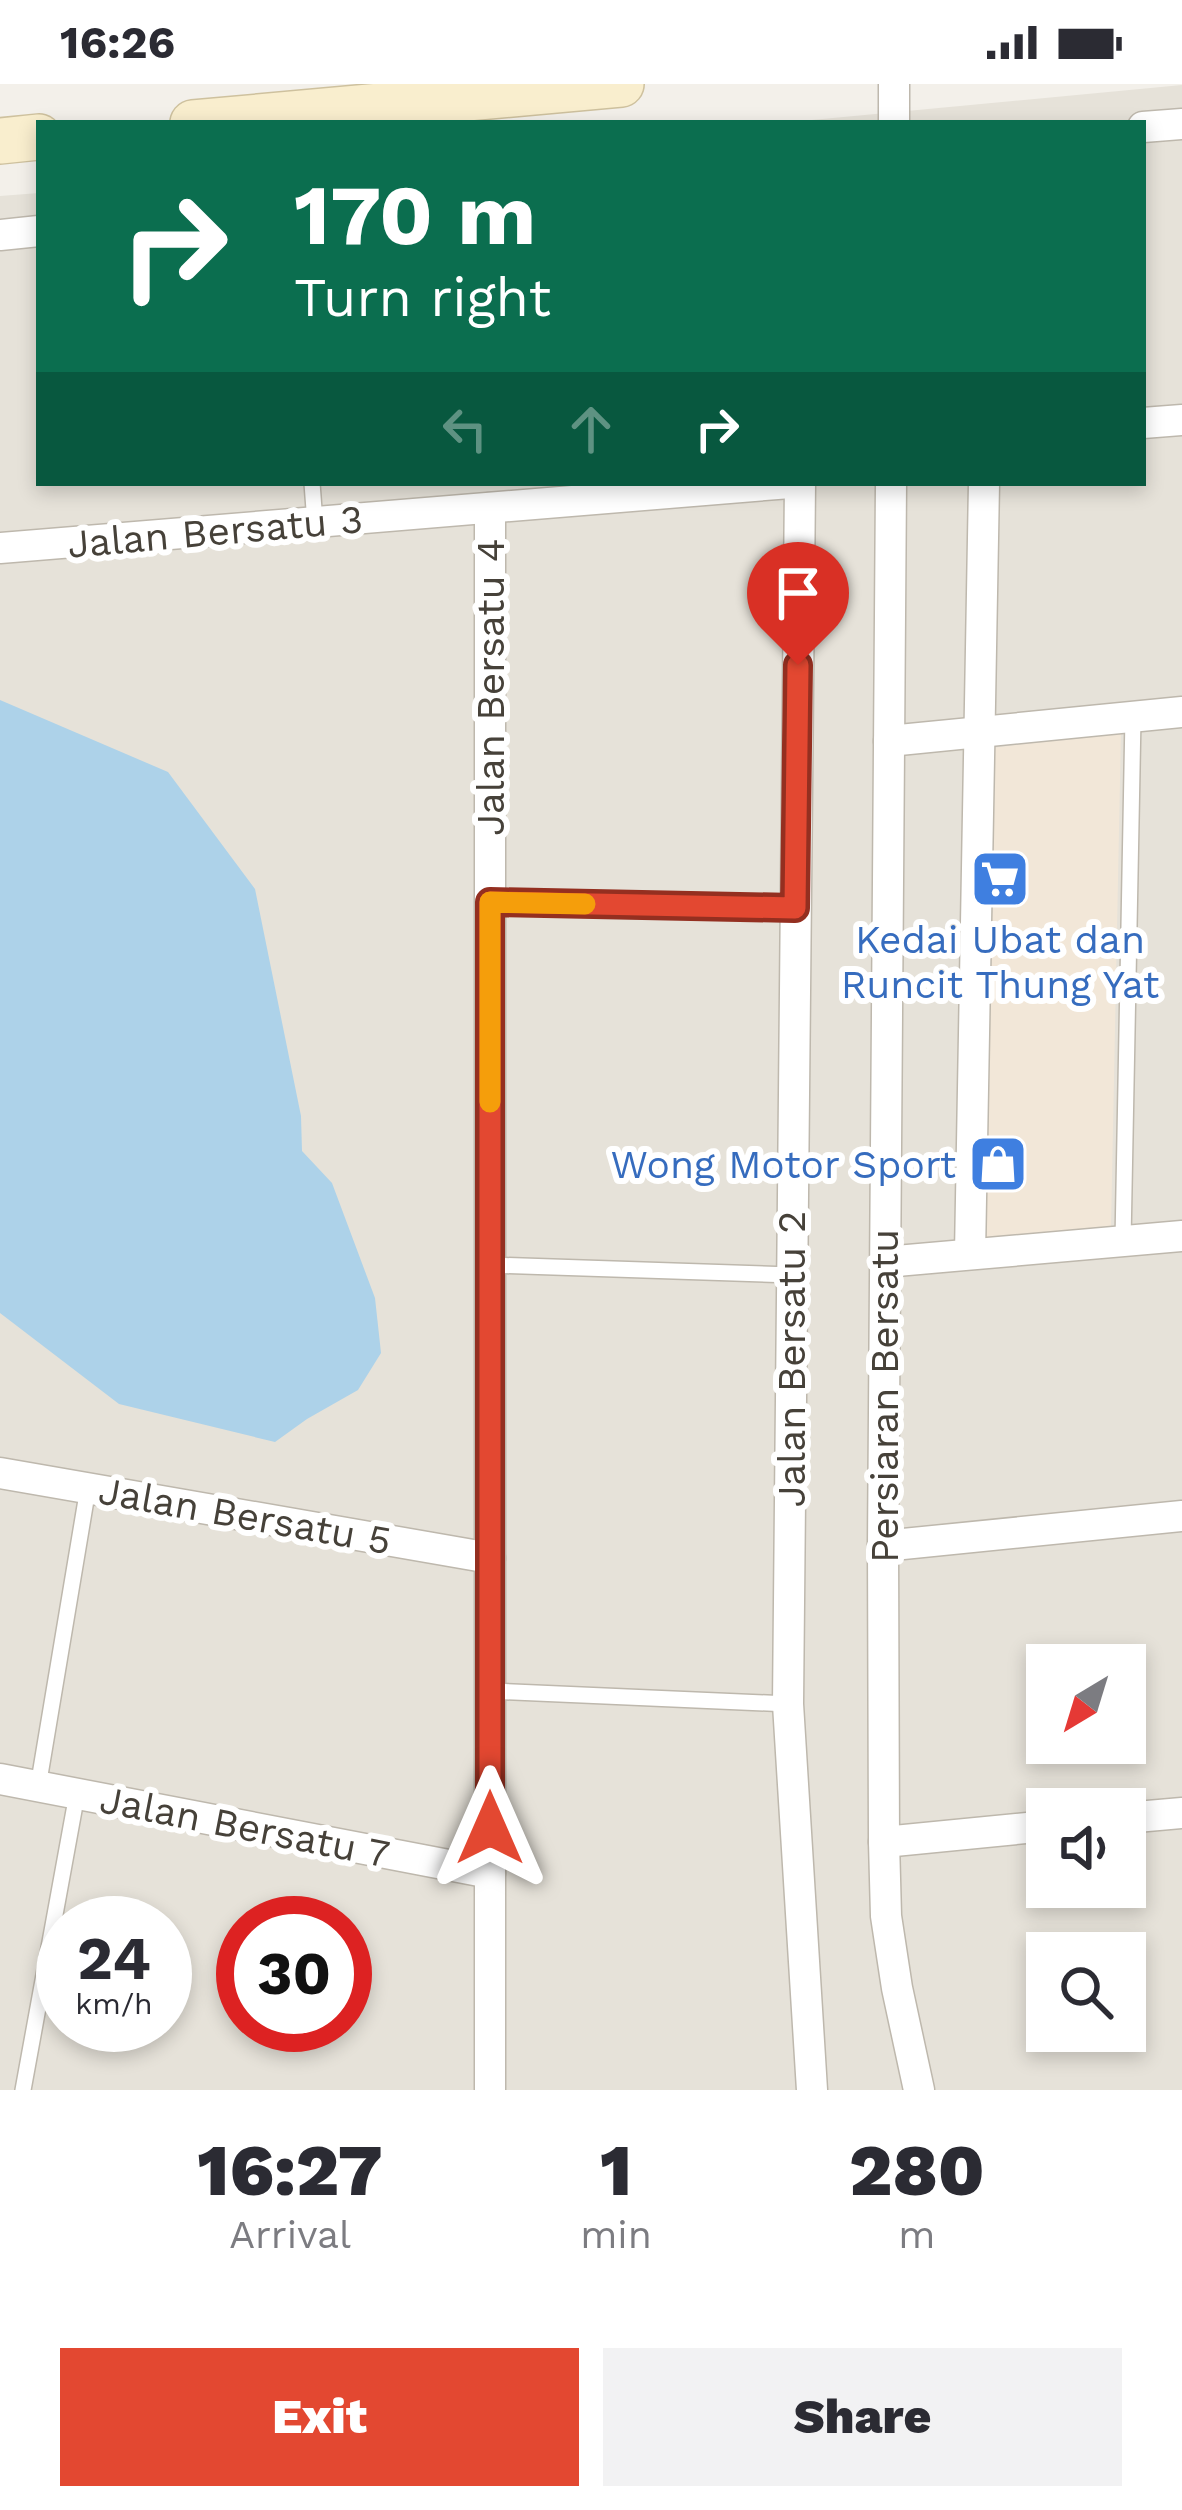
<!DOCTYPE html>
<style>
body{margin:0;font-family:"Work Sans",sans-serif;background:#f2f2f3;color:#2b2b33;height:100vh;display:flex;flex-direction:column;font-size:45px;white-space:nowrap}
*{box-sizing:border-box;margin:0}
p{font-size:39px;color:#7c7c81}
.icon{flex:none;width:66px;height:66px;fill:none;stroke:currentColor;stroke-width:2;stroke-linecap:round;stroke-linejoin:round}
.map{position:relative;height:2006px;overflow:hidden}
.panel{display:flex;flex-direction:column;background:#fff;flex:1}
.panel>*{flex:none}
.top-card{position:absolute;left:36px;top:36px;width:1110px;height:366px;border-radius:0px;box-shadow:0 6px 18px #0003;background:#0b6e4f;color:#fff;overflow:hidden}
.needle{width:78px;rotate:218deg}
.controls{position:absolute;left:1026px;top:1560px;display:grid;gap:24px}
.controls a{display:grid;place-items:center;width:120px;height:120px;border-radius:0px;background:#fff;box-shadow:0 6px 18px #0003;font-size:60px}
.speed{position:absolute;left:36px;top:1812px;display:flex;gap:24px;font-size:60px;font-weight:700;text-align:center}
.speed>*{display:grid;place-content:center;width:156px;height:156px;border-radius:50%;background:#fff;box-shadow:0 6px 18px #0003;line-height:1}
.speed small{font-size:30px;font-weight:400}
.speed .limit{border:18px solid #d22;background:#fff;color:#111}
.pin{position:absolute;display:grid;place-items:center;width:102px;height:102px;color:#fff;margin:-123px -51px;border-radius:50% 50% 50% 0;rotate:-45deg;box-shadow:0 0 12px #0007}
.pin .icon{rotate:45deg}
.me{position:absolute;width:132px;margin:-66px;rotate:0deg;stroke-linejoin:round;filter:drop-shadow(0 0 9px #0008)}
.turn{display:flex;align-items:center;gap:42px;height:252px;padding:0 60px;font-size:54px}
.turn .icon{width:156px;height:156px;stroke-width:2.5}
.turn b{display:block;font-size:84px;line-height:102px}
.lanes{display:flex;align-items:center;height:114px;padding:0 60px;background:#0003;justify-content:center;gap:60px;direction:ltr}
.lanes .off{opacity:.35}
.eta{display:flex;justify-content:space-evenly;align-items:center;height:204px;text-align:center}
.eta b{font-size:72px;font-weight:800;line-height:84px}
.action{display:flex;gap:24px;margin-top:auto;padding:24px 60px}
.action a{flex:1;height:138px;border-radius:0px;background:#e34831;color:#fff;font-size:48px;font-weight:800;line-height:138px;text-align:center}
.action a+a{background:#f2f2f3;color:#2b2b33}
.status{display:flex;justify-content:space-between;align-items:center;height:84px;padding:0 60px;background:#fff;direction:ltr}
.status svg{height:33px;fill:currentColor}
.map>svg:first-child{display:block}
.residential{fill:#e6e2d9;fill-rule:evenodd}
.commercial{fill:#f2e7d8}
.water{fill:#add2e9}
.lines{fill:none;stroke-linecap:round;stroke-linejoin:round}
.lane-casing{stroke:#beb8ad;stroke-width:18}
.street-casing{stroke:#beb8ad;stroke-width:33}
.secondary-casing{stroke:#cec19e;stroke-width:48}
.lane{stroke:#fff;stroke-width:15}
.street{stroke:#fff;stroke-width:30}
.secondary{stroke:#f9eece;stroke-width:45}
.route-casing{stroke:#942f20;stroke-width:30}
.route{stroke:#e34831;stroke-width:21}
.slow{stroke:#f59e0b;stroke-width:21}
.labels{text-anchor:middle;stroke-width:12;stroke-linejoin:round;paint-order:stroke}
.street-label{font-size:39px;fill:#464139;stroke:#fff}
.shop-label{font-size:39px;fill:#366cbe;stroke:#fff}
</style>
<div class="status"><b>16:26</b><svg viewBox="0 0 49 12"><path d="M0 12V9h3v3zM5 12V6h3v6zM10 12V3h3v9zM15 12V0h3v12zM26 1h20v11H26zM47 4h2v5h-2z"/></svg></div>
<div class="map">
<svg width="1182" height="2006" viewBox="0 0 1182 2006">
<rect width="100%" height="100%" fill="#f3f0ea"/>
<path class="residential" d="M 1182,1 L 1182,2006 L 0,2006 L 0,112 L 39,109 L 39,399 L 1143,399 L 1143,39 L 780,39 ZM 1047,1581 L 1125,1581 L 1125,1659 L 1047,1659 ZM 1047,1725 L 1125,1725 L 1125,1803 L 1047,1803 ZM 63,1839 L 165,1839 L 165,1941 L 63,1941 ZM 243,1839 L 345,1839 L 345,1941 L 243,1941 ZM 1047,1869 L 1125,1869 L 1125,1947 L 1047,1947 Z"/>
<polygon class="commercial" points="1121,646 1111,1143 984,1154 993,664"/>
<polygon class="water" points="0,616 168,688 255,805 301,1032 302,1067 332,1099 375,1214 381,1269 358,1306 307,1335 275,1358 119,1320 0,1229"/>
<g class="lines">
<defs>
<g id="lane">
<polyline points="312,399 315,439"/>
<polyline points="491,818 795,824"/>
<polyline points="1123,1157 1133,633"/>
<polyline points="490,1181 791,1191"/>
<polyline points="490,1607 788,1620"/>
<polyline points="38,1703 88,1404"/>
<polyline points="23,2006 77,1710"/>
</g>
<g id="street">
<polyline points="894,39 894,0"/>
<polyline points="1143,43 1182,40"/>
<polyline points="0,151 39,147"/>
<polyline points="1143,339 1182,336"/>
<polyline points="800,399 788,1620 812,2006"/>
<polyline points="891,399 883,1462 884,1758 886,1832 897,1904 919,2006"/>
<polyline points="490,424 490,2006"/>
<polyline points="0,464 790,399"/>
<polyline points="889,657 1182,628"/>
<polyline points="970,1170 984,399"/>
<polyline points="885,1178 1182,1152"/>
<polyline points="0,1389 490,1474"/>
<polyline points="883,1462 1182,1432"/>
<polyline points="0,1695 490,1789"/>
<polyline points="1125,1734 1182,1729"/>
<polyline points="884,1758 1047,1742"/>
</g>
<g id="secondary">
<polyline points="193,39 621,0"/>
<polyline points="0,57 39,53"/>
</g>
</defs>
<use href="#lane" class="lane-casing"/>
<use href="#street" class="street-casing"/>
<use href="#secondary" class="secondary-casing"/>
<use href="#lane" class="lane"/>
<use href="#street" class="street"/>
<use href="#secondary" class="secondary"/>
</g>
<g class="lines">
<defs>
<polyline id="route" points="490,1744 490,818 795,824 798,581"/>
</defs>
<use href="#route" class="route-casing"/>
<use href="#route" class="route"/>
<polyline class="slow" points="490,1018 490,818 585,820"/>
</g>
<defs>
<symbol id="supermarket-square" viewBox="-11 -11 22 22"><rect x="-9" y="-9" width="18" height="18" rx="4" fill="#3f7fe0" stroke="#fff"/><path d="M-6-5.5h2.5l.6 2H6L4.5 2H-2.5L-4.4-4H-6ZM-1.5 3.2a1.3 1.3 0 1 0 .1 0ZM3 3.2a1.3 1.3 0 1 0 .1 0Z" fill="#fff"/></symbol>
<symbol id="shop-square" viewBox="-11 -11 22 22"><rect x="-9" y="-9" width="18" height="18" rx="4" fill="#3f7fe0" stroke="#fff"/><path d="M-5-2.5h2.3a2.7 3.5 0 0 1 5.4 0H5L5.5 6h-11ZM-1.5-2.5h3a1.5 2.3 0 0 0-3 0Z" fill="#fff"/></symbol>
</defs>
<g fill-rule="evenodd">
<use href="#supermarket-square" x="967" y="762" width="66" height="66"/>
<use href="#shop-square" x="965" y="1047" width="66" height="66"/>
</g>
<g class="labels">
<g class="street-label">
<text transform="translate(215 447) rotate(-5)" y="14">Jalan Bersatu 3</text>
<text transform="translate(490 603) rotate(-90)" y="14">Jalan Bersatu 4</text>
<text transform="translate(791 1275) rotate(-90)" y="14">Jalan Bersatu 2</text>
<text transform="translate(884 1312) rotate(-90)" y="14">Persiaran Bersatu</text>
<text transform="translate(245 1431) rotate(10)" y="14">Jalan Bersatu 5</text>
<text transform="translate(245 1742) rotate(11)" y="14">Jalan Bersatu 7</text>
</g>
<g class="shop-label">
<text x="1000" y="869">Kedai Ubat dan<tspan x="1000" dy="45">Runcit Thung Yat</tspan></text>
<text x="956" y="1094" text-anchor="end">Wong Motor Sport</text>
</g>
</g>
</svg>
<div class="controls">
<a><svg class="needle" viewBox="-14 -14 28 28"><path d="M0-13l5 13h-10z" fill="#e53935"/><path d="M0 13l5-13h-10z" fill="#7c7c81"/></svg></a>
<a><svg class="icon" aria-label="sound" viewBox="0 0 24 24"><path d="M4 9h4l5-4v14l-5-4H4zM17 9q2 3 0 6"/></svg></a>
<a><svg class="icon" aria-label="search" viewBox="0 0 24 24"><circle cx="10" cy="10" r="6"/><path d="M15 15l6 6"/></svg></a>
</div>
<div class="speed"><div>24<small>km/h</small></div><div class="limit">30</div></div>
<div class="pin" style="left:798px;top:581px;background:#d93025"><svg class="icon" aria-label="arrive" viewBox="0 0 24 24"><path d="M6 21V4h12l-3 4 3 4H6"/></svg></div>
<svg class="me" style="left:490px;top:1744px" viewBox="-20 -20 40 40"><path d="M0-17L14 15 0 8-14 15z" fill="#e34831" stroke="#fff" stroke-width="4"/></svg>
<div class="top-card">
<div class="turn"><svg class="icon" aria-label="right" viewBox="0 0 24 24"><path d="M7 20v-9h11M14 6l5 5-5 5"/></svg><div><b>170 m</b>Turn right</div></div>
<div class="lanes"><svg class="icon off" aria-label="left" viewBox="0 0 24 24"><path d="M17 20v-9H6M10 6l-5 5 5 5"/></svg><svg class="icon off" aria-label="ahead" viewBox="0 0 24 24"><path d="M12 20V5M6 11l6-6 6 6"/></svg><svg class="icon" aria-label="right" viewBox="0 0 24 24"><path d="M7 20v-9h11M14 6l5 5-5 5"/></svg></div>
</div>
</div>
<section class="panel">
<div class="eta">
<div><b>16:27</b><p>Arrival</p></div>
<div><b>1</b><p>min</p></div>
<div><b>280</b><p>m</p></div>
</div>
<div class="action"><a>Exit</a><a>Share</a></div>
</section>
